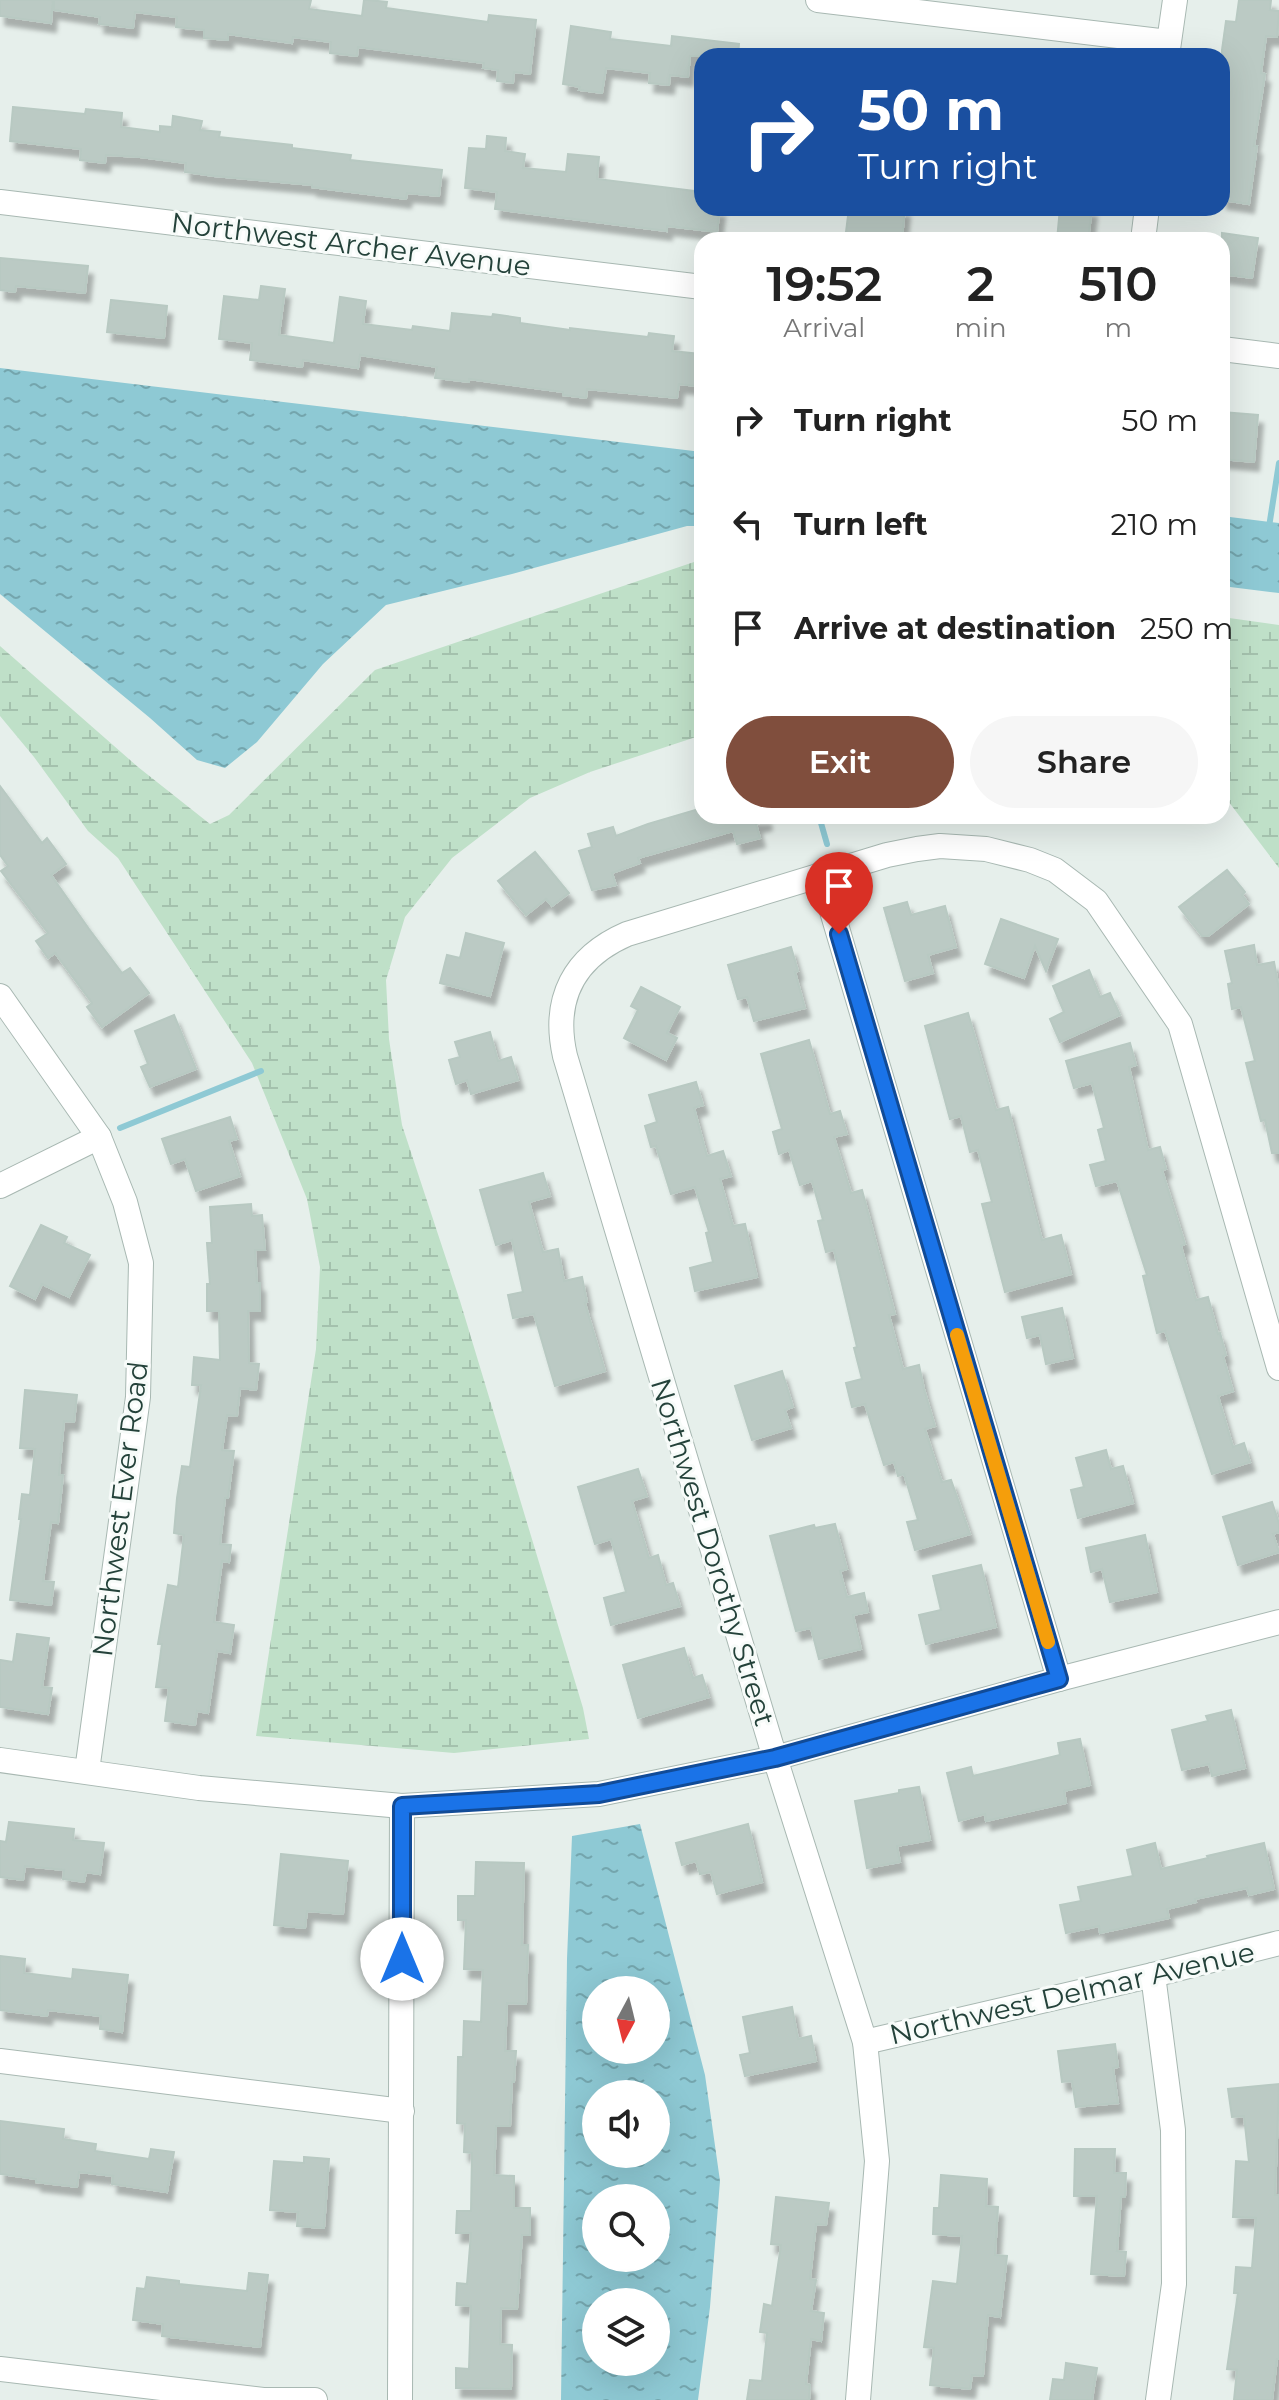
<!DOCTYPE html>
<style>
body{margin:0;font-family:Montserrat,sans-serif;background:#f6f6f6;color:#222;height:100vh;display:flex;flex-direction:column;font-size:30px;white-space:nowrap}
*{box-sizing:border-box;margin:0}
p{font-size:26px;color:#767676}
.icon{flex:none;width:44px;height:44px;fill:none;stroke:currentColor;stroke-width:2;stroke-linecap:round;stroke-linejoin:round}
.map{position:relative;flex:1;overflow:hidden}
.side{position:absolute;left:694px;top:232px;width:536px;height:592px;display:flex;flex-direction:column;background:#fff;border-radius:24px;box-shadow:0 8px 32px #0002}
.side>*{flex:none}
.banner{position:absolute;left:694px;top:48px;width:536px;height:168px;border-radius:24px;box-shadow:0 8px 32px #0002;background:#1a4fa0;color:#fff;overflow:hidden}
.needle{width:52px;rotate:187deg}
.controls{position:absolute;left:582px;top:1976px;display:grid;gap:16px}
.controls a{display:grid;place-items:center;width:88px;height:88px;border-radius:50%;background:#fff;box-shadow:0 8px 32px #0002;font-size:40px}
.pin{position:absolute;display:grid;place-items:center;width:68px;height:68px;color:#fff;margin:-82px -34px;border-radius:50% 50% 50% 0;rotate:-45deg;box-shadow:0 0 8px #0007}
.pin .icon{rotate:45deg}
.me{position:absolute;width:88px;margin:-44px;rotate:0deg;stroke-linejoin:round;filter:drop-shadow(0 0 6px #0008)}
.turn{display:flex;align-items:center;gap:28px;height:168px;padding:0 32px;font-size:36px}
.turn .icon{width:104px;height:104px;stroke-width:2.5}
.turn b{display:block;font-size:56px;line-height:68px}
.eta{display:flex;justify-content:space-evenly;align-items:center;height:136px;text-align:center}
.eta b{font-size:48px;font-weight:600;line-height:56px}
.cta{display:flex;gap:16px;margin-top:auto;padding:16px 32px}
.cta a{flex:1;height:92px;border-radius:48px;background:#804e3d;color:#fff;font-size:32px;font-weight:600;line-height:92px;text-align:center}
.cta a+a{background:#f6f6f6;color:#222}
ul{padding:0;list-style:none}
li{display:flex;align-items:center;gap:24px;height:104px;padding:0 32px}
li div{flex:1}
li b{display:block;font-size:30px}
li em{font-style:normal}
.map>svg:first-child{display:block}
.wetland{fill:url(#wetland-marsh)}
.water{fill:url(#water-ripples);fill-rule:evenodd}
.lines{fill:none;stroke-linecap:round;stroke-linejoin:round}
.stream{stroke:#8ec9d4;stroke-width:6}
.building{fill:#bbcac4;stroke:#b8c9c2;stroke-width:2;filter:url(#shadow)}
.minor-casing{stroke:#a8b8b2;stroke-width:26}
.minor{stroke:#fff;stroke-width:24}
.route-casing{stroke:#114b97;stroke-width:20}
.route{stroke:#1a73e8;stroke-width:14}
.slow{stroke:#f59e0b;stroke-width:14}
.labels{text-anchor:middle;stroke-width:6;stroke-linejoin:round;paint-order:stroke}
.street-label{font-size:28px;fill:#24423a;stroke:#f7fbf9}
</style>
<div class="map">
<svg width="1279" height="2400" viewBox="0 0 1279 2400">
<defs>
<pattern id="wetland-marsh" width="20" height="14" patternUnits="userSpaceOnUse" patternTransform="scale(2)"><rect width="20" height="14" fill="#bfe0c8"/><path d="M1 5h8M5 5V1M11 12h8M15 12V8" fill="none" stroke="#a4c1ad"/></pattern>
<pattern id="water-ripples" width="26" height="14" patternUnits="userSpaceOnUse" patternTransform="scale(2)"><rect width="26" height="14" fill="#8ec9d4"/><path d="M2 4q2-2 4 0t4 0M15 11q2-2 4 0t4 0" fill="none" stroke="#74a5ad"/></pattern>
<filter id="shadow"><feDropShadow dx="5" dy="9" stdDeviation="2" flood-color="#0004"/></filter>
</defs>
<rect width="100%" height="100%" fill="#e6efeb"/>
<g class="wetland">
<polygon points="702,561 702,735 590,772 530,798 452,858 405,917 386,980 389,1039 402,1125 460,1301 583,1708 589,1739 454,1753 256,1736 316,1349 320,1267 307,1199 252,1063 118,858 88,831 34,757 0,716 0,646 138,767 210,824 229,815 375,670 694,562"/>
<polygon points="1222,617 1279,625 1279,868 1222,793"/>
</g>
<g class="water">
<polygon points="0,368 702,452 702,526 687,526 512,574 386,605 323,664 257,742 225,768 197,760 150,718 0,594"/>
<polygon points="1222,516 1279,523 1279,593 1222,586"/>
<path d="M 640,1824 L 705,2075 L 720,2181 L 710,2307 L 698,2400 L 561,2400 L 567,1959 L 572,1836 ZM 596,1990 L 656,1990 L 656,2050 L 596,2050 ZM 596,2094 L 656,2094 L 656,2154 L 596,2154 ZM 596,2198 L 656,2198 L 656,2258 L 596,2258 ZM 596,2302 L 656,2302 L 656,2362 L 596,2362 Z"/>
</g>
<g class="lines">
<g class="stream">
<polyline points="1269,527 1279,463"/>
<polyline points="819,816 827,844"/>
<polyline points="120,1128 261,1071"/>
</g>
</g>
<g class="building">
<polygon points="0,0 53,0 51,23 0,16"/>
<polygon points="54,0 311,0 309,9 362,16 364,0 368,0 387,2 386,8 488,22 489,15 536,20 530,74 514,72 513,83 497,81 498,70 483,68 484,63 358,47 357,56 330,53 331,42 293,37 292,43 228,34 228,40 204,38 204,30 176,27 177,17 135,12 133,28 99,24 100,17 54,10"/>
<polygon points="1239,0 1271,0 1270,10 1279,11 1277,37 1266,36 1261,73 1265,74 1254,146 1257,146 1249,204 1222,200 1222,126 1227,91 1222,91 1222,50 1226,21 1236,22"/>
<polygon points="571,26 611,32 610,39 671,46 672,36 739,44 738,56 690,56 688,77 670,75 669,85 649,83 650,73 606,68 602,93 579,90 580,87 563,84"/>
<polygon points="13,107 85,114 86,109 122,113 121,127 160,132 160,126 172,127 173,116 202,121 200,130 220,132 219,137 292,145 292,148 351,155 350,160 442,170 439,196 407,193 406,199 312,187 312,185 214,176 185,172 186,163 140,157 106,155 105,163 80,160 81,149 10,141"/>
<polygon points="487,136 506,138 505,151 525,154 523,168 566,172 568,154 599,157 597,179 702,192 702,208 720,208 717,232 667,226 667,231 495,209 497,192 465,188 469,148 486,149"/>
<polygon points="849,208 905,208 902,239 876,236 875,240 845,240"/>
<polygon points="1060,208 1092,208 1088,240 1057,240"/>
<polygon points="1222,233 1258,238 1252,278 1222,274"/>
<polygon points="0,258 88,266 85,293 16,286 15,292 0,290"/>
<polygon points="261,286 285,289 279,335 334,343 340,297 366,301 363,324 412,330 413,326 450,331 452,313 492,317 493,314 520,318 520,323 570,330 570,328 648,337 649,333 674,336 672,351 700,354 696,386 679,384 677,398 587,389 586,398 563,395 563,392 469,379 469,382 435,378 437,367 360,355 358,368 303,360 302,367 250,360 252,343 219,339 224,296 259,300"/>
<polygon points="111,300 167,306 164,338 107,332"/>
<polygon points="1222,412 1258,415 1254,462 1222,459"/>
<polygon points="0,786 42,843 47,838 66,864 51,875 89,929 122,973 130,968 149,993 102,1027 87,1007 92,1003 55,953 48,958 36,941 48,933 1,871 8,866 0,855"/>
<polygon points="702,808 702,816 766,816 767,821 756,824 760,838 737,844 733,831 638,858 640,863 612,873 616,885 592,890 579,851 592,847 588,834 613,827 616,836 648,824"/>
<polygon points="535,852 569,893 552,906 546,899 526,915 498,881"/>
<polygon points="1227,870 1245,892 1242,895 1249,904 1208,936 1202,936 1179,907"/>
<polygon points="907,902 911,915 945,906 956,947 928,955 933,973 905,981 884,908"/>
<polygon points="1001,919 1058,939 1046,971 1035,946 1024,978 985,964"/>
<polygon points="466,933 504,943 490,996 440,983 447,955 460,958"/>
<polygon points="1254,945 1257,965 1274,962 1279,989 1279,1153 1272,1153 1265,1120 1261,1121 1246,1063 1255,1061 1241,1007 1232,1009 1228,984 1232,983 1225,951"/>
<polygon points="791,947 798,971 795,972 805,1008 754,1021 747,997 738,999 728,965"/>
<polygon points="1089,970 1100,997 1110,993 1120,1015 1060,1042 1050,1019 1064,1012 1053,986"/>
<polygon points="641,987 680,1007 667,1033 677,1038 666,1060 624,1038 638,1010 631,1006"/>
<polygon points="968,1013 996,1110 1008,1107 1042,1240 1061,1235 1071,1274 1005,1292 982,1204 992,1202 978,1150 970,1152 961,1116 950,1119 925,1026"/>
<polygon points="174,1015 196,1069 150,1087 141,1067 148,1064 135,1031"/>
<polygon points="490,1032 498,1061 511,1057 518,1080 471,1094 467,1080 456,1084 449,1060 460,1057 455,1042"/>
<polygon points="809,1040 830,1114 840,1111 847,1134 834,1137 851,1193 862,1190 895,1314 889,1315 903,1369 919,1365 924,1389 935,1426 925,1429 942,1482 951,1480 970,1534 915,1550 907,1522 918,1520 904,1474 898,1476 894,1462 884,1465 865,1404 852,1407 846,1383 862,1379 854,1348 857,1347 834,1250 826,1252 818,1221 823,1220 812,1181 800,1185 789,1150 779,1154 773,1132 782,1129 761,1054"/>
<polygon points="1130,1043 1136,1065 1129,1067 1148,1150 1160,1147 1166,1169 1162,1170 1185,1244 1181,1246 1196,1300 1208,1297 1218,1334 1220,1333 1226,1355 1223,1356 1233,1391 1218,1396 1233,1447 1244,1443 1250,1462 1212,1474 1165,1331 1157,1333 1143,1276 1147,1275 1117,1181 1096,1186 1090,1165 1106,1161 1098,1130 1104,1128 1092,1083 1074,1088 1066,1061"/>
<polygon points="696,1082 703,1105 694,1108 707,1156 723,1151 731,1176 720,1179 733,1226 745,1224 757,1277 695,1291 690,1268 713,1262 706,1233 709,1232 695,1187 671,1194 656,1146 651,1147 645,1126 657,1122 649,1095"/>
<polygon points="230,1117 237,1139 229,1141 240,1176 196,1191 185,1159 171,1164 162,1139"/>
<polygon points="543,1173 550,1196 529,1202 543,1252 558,1249 564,1281 582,1277 587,1302 585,1303 605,1371 555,1386 534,1314 513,1318 508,1295 523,1292 512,1240 496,1245 480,1190"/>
<polygon points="251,1204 252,1216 262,1215 265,1250 255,1250 257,1283 260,1283 260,1311 248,1311 249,1363 259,1364 256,1390 240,1388 237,1416 227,1415 222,1450 234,1451 228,1498 225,1498 220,1544 231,1545 229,1562 222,1561 214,1622 234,1625 230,1653 217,1651 208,1713 197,1711 195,1725 165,1721 169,1688 156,1687 162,1644 158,1644 168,1585 178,1587 184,1535 174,1533 177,1498 182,1466 190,1467 201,1385 192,1385 194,1357 220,1360 219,1311 207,1311 207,1284 210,1284 207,1243 212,1243 210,1207"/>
<polygon points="41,1225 67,1237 64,1243 90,1255 69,1297 42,1284 35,1299 10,1286"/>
<polygon points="1062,1308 1073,1358 1046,1364 1040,1335 1027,1338 1022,1317"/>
<polygon points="782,1371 793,1407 785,1410 791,1428 752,1440 735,1386"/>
<polygon points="25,1390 77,1395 74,1422 64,1421 59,1475 63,1475 58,1523 51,1522 43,1581 54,1582 51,1605 10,1600 21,1519 19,1519 22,1494 30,1495 35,1449 20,1448"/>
<polygon points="1106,1450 1111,1469 1123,1466 1133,1503 1078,1518 1071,1490 1084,1487 1076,1458"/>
<polygon points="638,1469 647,1496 632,1501 649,1558 658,1555 666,1585 673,1583 680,1606 611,1625 604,1598 626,1592 611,1539 595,1544 578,1487"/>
<polygon points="1272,1502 1279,1524 1279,1532 1273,1534 1279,1552 1238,1565 1223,1517"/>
<polygon points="835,1524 847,1569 840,1571 847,1597 864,1593 868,1612 853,1615 861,1649 819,1659 811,1628 796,1631 770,1536 814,1525 815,1528"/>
<polygon points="1145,1535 1157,1592 1110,1602 1102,1569 1091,1572 1086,1548"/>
<polygon points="981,1565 996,1627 926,1644 919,1615 941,1610 933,1576"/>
<polygon points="17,1634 49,1638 42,1687 52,1688 48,1714 0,1707 0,1660 13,1662"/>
<polygon points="684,1648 693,1678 702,1675 709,1697 638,1718 623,1665"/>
<polygon points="1231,1710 1245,1768 1212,1776 1209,1764 1182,1770 1172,1730 1208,1721 1206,1716"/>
<polygon points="1080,1739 1090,1785 1064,1791 1066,1803 986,1821 985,1814 959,1821 947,1773 971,1767 973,1776 1060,1755 1058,1743"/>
<polygon points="919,1787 930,1840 897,1846 900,1862 867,1868 855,1801 899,1793 899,1790"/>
<polygon points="9,1822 74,1829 73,1840 104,1843 100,1874 86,1872 84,1882 63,1879 64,1870 25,1866 23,1880 0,1877 0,1841 6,1842"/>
<polygon points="748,1824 762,1882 717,1894 711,1872 700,1874 696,1861 682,1865 676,1843"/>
<polygon points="1155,1843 1161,1869 1208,1858 1207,1856 1264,1843 1274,1889 1249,1895 1247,1888 1195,1899 1196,1902 1167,1909 1169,1918 1100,1933 1099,1926 1066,1933 1060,1905 1081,1901 1078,1887 1133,1876 1127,1850"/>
<polygon points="281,1854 348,1861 343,1914 307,1911 305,1928 274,1925"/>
<polygon points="476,1862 524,1863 522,1945 528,1945 526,2004 507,2003 505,2051 516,2051 514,2082 512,2082 510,2126 496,2126 494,2175 514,2176 514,2208 530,2208 530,2235 522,2235 517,2309 501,2308 500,2344 512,2345 511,2389 456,2388 456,2368 469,2369 471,2306 456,2305 457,2283 467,2284 471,2233 456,2233 457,2211 471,2211 472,2153 464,2152 465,2124 457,2123 458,2057 463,2057 464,2021 481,2022 483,1970 464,1969 466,1920 458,1920 458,1896 475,1896"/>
<polygon points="0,1956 25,1959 24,1973 72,1979 73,1969 128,1975 122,2032 100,2029 101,2016 48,2010 47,2016 0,2010"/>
<polygon points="792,2007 798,2039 811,2036 816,2061 745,2076 740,2055 750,2053 743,2017"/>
<polygon points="1115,2044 1118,2067 1113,2068 1118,2103 1076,2107 1072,2081 1062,2082 1058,2051"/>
<polygon points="1279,2084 1275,2195 1279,2195 1279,2359 1277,2359 1272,2400 1234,2400 1237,2370 1227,2369 1238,2293 1234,2293 1236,2267 1252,2268 1256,2218 1233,2217 1236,2161 1249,2162 1244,2116 1232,2117 1228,2089"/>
<polygon points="0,2121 64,2129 63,2139 96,2144 95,2151 149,2159 151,2149 174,2152 167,2192 112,2184 113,2176 79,2172 77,2187 36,2182 36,2179 0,2174"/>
<polygon points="1075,2149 1115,2149 1114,2173 1126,2173 1125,2197 1121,2197 1117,2251 1126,2252 1124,2276 1091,2274 1097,2196 1074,2196"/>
<polygon points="304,2157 329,2159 324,2228 297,2226 298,2212 270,2210 274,2161 304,2163"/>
<polygon points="941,2175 987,2179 986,2206 998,2207 995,2255 1007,2256 1000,2317 988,2315 983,2376 972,2375 970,2389 930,2385 934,2348 924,2347 933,2281 957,2284 962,2236 933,2234 934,2208 939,2208"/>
<polygon points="776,2197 829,2203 826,2225 816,2224 810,2279 816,2280 811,2311 824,2313 821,2341 811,2339 806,2384 810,2385 809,2400 747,2400 750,2380 762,2381 767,2333 760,2332 764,2304 772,2306 781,2245 771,2244"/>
<polygon points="249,2273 268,2275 260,2347 162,2336 163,2324 133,2320 137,2288 145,2289 147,2277 179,2281 179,2284 247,2291"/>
<polygon points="1066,2363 1097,2368 1092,2400 1050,2400 1053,2379 1064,2380"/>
</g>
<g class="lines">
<defs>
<g id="minor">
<polyline points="818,0 1168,42"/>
<polyline points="1167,56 1175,0"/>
<polyline points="0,202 702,287"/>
<polyline points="1143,240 1147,208"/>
<polyline points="1222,349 1279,356"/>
<polyline points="821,874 1059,1679"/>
<polyline points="0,996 99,1137 125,1202 141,1263 138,1397 87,1771"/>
<polyline points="0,1186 99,1137"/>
<polyline points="0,1760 199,1788 402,1806 599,1794 775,1758 1059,1679 1279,1622"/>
<polyline points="1153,1975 1173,2130 1174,2284 1158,2400"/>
<polyline points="865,2042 1153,1975 1279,1943"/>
<polyline points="0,2061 402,2111"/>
<polyline points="0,2369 263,2400 315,2400"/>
<polyline points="400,2400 402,1806"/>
<path d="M 858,2400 L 877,2161 L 865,2042 L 775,1758 L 565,1056 C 552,999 574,957 627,934 L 887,855 L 917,849 L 940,846 L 986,849 L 1030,860 L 1055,870 L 1096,901 L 1180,1024 L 1279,1368"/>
</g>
</defs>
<use href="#minor" class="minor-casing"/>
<use href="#minor" class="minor"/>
</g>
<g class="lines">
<defs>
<polyline id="route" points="402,1959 402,1806 599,1794 775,1758 1059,1679 839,934"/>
</defs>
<use href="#route" class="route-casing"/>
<use href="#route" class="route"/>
<polyline class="slow" points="957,1335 1048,1642"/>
</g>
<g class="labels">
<g class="street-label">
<text transform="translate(351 244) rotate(7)" y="10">Northwest Archer Avenue</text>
<text transform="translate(120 1509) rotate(-83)" y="10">Northwest Ever Road</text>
<text transform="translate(713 1552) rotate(73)" y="10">Northwest Dorothy Street</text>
<text transform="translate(1072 1993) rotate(-13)" y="10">Northwest Delmar Avenue</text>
</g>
</g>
</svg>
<div class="controls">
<a><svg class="needle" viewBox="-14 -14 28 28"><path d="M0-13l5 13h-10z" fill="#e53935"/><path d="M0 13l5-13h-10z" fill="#767676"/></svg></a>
<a><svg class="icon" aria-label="sound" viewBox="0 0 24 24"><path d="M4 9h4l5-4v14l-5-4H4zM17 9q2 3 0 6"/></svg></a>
<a><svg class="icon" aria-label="search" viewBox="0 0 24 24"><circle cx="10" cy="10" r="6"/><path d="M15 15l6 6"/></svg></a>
<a><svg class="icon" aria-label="layers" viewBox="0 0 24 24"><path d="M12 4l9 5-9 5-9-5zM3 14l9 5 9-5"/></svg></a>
</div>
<div class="pin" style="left:839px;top:934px;background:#d93025"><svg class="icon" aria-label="arrive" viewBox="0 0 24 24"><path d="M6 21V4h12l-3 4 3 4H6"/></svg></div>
<svg class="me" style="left:402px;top:1959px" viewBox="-20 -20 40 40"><circle r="19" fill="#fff"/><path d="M0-13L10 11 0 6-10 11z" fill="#1a73e8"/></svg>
<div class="banner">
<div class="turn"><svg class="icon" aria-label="right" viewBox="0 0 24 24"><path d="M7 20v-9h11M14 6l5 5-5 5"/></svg><div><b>50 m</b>Turn right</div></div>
</div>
<section class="side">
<div class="eta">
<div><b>19:52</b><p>Arrival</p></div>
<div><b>2</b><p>min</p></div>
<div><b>510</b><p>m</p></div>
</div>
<ul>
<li><svg class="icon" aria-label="right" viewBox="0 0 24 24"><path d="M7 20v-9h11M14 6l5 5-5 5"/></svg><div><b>Turn right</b></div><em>50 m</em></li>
<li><svg class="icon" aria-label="left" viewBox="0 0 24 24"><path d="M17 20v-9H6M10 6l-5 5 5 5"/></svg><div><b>Turn left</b></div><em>210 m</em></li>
<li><svg class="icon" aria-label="arrive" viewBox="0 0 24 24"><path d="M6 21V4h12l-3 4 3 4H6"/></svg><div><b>Arrive at destination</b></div><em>250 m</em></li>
</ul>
<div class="cta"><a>Exit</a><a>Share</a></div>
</section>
</div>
